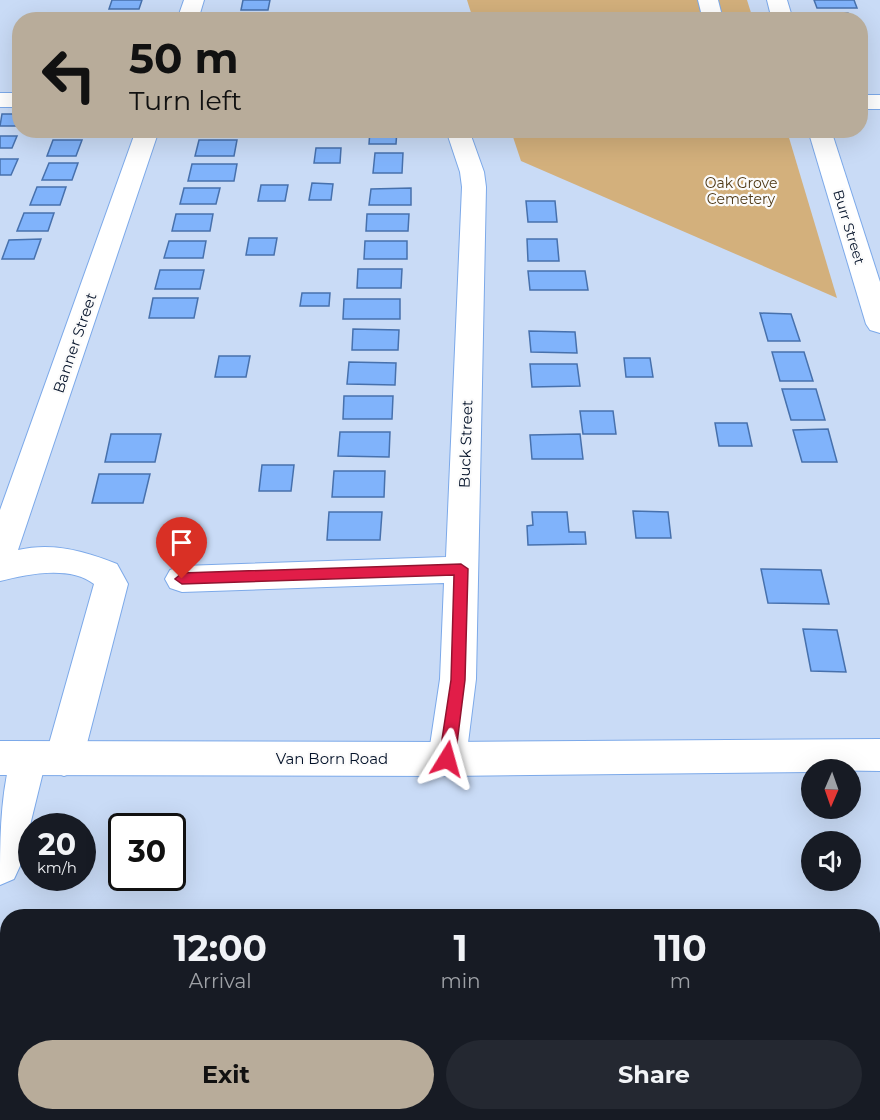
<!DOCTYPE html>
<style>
body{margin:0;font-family:Montserrat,sans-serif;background:#242831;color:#f1f3f6;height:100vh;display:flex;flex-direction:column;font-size:22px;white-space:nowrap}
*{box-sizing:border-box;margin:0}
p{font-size:20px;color:#9ea1a6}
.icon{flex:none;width:33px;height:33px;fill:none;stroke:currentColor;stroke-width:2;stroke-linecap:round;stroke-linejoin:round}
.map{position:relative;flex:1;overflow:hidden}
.sheet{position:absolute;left:0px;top:909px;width:880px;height:212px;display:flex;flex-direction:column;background:#171b24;border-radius:24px 24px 0 0;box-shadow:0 6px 24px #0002}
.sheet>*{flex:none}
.banner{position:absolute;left:12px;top:12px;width:856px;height:126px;border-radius:24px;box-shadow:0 6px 24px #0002;background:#b8ac9a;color:#111;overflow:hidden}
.needle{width:39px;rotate:182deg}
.tools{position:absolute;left:801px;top:759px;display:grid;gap:12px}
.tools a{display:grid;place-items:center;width:60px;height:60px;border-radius:50%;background:#171b24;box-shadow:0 6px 24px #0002;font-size:30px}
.speed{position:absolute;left:18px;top:813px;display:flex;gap:12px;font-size:30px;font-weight:700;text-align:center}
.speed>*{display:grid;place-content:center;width:78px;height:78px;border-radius:50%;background:#171b24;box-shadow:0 6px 24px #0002;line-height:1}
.speed small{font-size:15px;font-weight:400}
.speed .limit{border:3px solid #111;border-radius:9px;background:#fff;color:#111}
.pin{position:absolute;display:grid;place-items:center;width:51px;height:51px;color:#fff;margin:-62px -26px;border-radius:50% 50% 50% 0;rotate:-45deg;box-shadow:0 0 6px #0007}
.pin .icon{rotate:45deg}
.me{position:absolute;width:66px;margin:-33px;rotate:8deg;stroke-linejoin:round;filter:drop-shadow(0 0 4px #0008)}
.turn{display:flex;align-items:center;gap:21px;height:126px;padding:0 18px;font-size:27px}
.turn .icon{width:78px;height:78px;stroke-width:2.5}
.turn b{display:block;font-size:42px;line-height:51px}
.eta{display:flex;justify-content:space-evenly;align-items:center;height:102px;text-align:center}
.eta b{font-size:36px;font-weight:700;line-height:42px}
.primary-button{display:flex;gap:12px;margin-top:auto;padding:12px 18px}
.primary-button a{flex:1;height:69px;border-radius:36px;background:#b8ac9a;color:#111;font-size:24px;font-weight:700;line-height:69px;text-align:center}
.primary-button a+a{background:#242831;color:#f1f3f6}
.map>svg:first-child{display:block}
.green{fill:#d3b07c}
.building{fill:#80b3fb;stroke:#4771ad;stroke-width:1.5}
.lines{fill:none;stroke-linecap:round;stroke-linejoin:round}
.minor-casing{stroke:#7ca9e9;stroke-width:2}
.major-casing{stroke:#7ca9e9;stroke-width:2}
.minor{fill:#fff;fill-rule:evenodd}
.major{fill:#fff;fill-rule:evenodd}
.route{fill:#e11d48;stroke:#92132f;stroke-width:1.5}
.labels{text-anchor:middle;stroke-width:4.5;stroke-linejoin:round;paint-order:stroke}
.far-park-label{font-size:14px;fill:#4e3815;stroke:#fbfbfb}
.far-street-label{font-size:14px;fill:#031128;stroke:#fbfbfb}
.street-label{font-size:15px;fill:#031128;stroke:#fbfbfb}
</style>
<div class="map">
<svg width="880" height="1120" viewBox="0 0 880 1120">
<rect width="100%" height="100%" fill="#c9dbf6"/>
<g class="green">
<polygon points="467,0 747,0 753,19 473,19"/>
<polygon points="511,131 787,131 837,298 521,161"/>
</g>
<g class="building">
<polygon points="112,0 142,0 139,9 109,9"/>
<polygon points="243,0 270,0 268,10 241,10"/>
<polygon points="814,0 854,0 857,8 817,8"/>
<polygon points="825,13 848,13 851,20 828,20"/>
<polygon points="107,16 138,16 136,20 106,20"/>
<polygon points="2,114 20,114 18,126 0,126"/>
<polygon points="370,130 397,130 396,144 369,144"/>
<polygon points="0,136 17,136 12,148 0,148"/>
<polygon points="53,140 82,140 76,156 47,156"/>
<polygon points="199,140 237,140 234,156 195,156"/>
<polygon points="316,148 341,148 340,163 314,163"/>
<polygon points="375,153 403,153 402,173 373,173"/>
<polygon points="0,159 18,159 11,175 0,175"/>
<polygon points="49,163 78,163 72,180 42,180"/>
<polygon points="192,164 237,164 234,181 188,181"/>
<polygon points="312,183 333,184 331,200 309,200"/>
<polygon points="261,185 288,185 285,201 258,201"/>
<polygon points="37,187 66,187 60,205 30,205"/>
<polygon points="184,188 220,188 216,204 180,204"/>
<polygon points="411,188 411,205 369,205 371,189"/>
<polygon points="526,201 555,201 557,222 528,222"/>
<polygon points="24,213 54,213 48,231 17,231"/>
<polygon points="176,214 213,214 210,231 172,231"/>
<polygon points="367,214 409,214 408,231 366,231"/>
<polygon points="249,238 277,238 274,255 246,255"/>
<polygon points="41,239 34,259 2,259 9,240"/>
<polygon points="527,239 557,239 559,261 528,261"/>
<polygon points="169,241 206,241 203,258 164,258"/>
<polygon points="365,241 407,241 407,259 364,259"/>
<polygon points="358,269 402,269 401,288 357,288"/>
<polygon points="160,270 204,270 200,289 155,289"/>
<polygon points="528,271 585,271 588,290 530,290"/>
<polygon points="302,293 330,293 329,306 300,306"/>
<polygon points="153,298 198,298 194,318 149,318"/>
<polygon points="344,299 400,299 400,319 343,319"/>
<polygon points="760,313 791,314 800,341 768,341"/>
<polygon points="353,329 399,330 398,350 352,350"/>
<polygon points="529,331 575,332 577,353 531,352"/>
<polygon points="772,352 804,352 813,381 780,381"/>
<polygon points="219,356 250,356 246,377 215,377"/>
<polygon points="624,358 650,358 653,377 626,377"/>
<polygon points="349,362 396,363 395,385 347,384"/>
<polygon points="530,364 577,364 580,386 532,387"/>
<polygon points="782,389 816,389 825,420 791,420"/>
<polygon points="344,396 393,396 392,419 343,419"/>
<polygon points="580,411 613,411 616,434 583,434"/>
<polygon points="715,423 747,423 752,446 719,446"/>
<polygon points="828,429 837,462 802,462 793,430"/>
<polygon points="340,432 390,432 389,457 338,456"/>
<polygon points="111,434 161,434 155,462 105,462"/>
<polygon points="580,434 583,459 532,459 530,435"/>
<polygon points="262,465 294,465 291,491 259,491"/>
<polygon points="334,471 385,471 384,497 332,497"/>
<polygon points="99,474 150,474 143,503 92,503"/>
<polygon points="633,511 668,512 671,538 636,538"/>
<polygon points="329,512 382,512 380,540 327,540"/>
<polygon points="532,512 567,512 569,532 585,532 586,544 528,545 527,526 533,525"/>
<polygon points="761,569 821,570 829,604 768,603"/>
<polygon points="803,629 837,630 846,672 811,671"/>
<polygon points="873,1064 880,1096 880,1120 457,1120 457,1113 873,1113"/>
</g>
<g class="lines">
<defs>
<g id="minor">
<polygon points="184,0 204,0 198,20 177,20"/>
<polygon points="698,0 718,0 723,20 703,20"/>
<polygon points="767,0 787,0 793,20 772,20"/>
<rect x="0" y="93" width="20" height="14"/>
<rect x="861" y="95" width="19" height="14"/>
<path d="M 136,130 L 159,130 L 18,550 C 52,542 85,551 117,564 L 128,584 L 83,759 L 77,771 L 64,776 L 51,771 L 46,760 L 20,866 L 14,879 L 0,885 C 0,839 0,790 14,747 L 27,742 L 40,747 L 45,758 L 94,584 C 70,565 27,574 0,581 L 0,510 Z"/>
<polygon points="446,130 469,130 484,172 486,187 476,679 466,759 460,771 447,776 434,771 428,759 440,679 444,583 182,592 170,588 165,579 170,570 182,566 446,557 462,187 460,172"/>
<polygon points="808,130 831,130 880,282 880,333 870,330 866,324"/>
</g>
<polygon id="major" points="880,739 880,771 812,770 812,772 447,776 0,775 0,741 447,742"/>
</defs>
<use href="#minor" class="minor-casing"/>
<use href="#major" class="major-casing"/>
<use href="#minor" class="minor"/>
<use href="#major" class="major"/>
</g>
<polygon class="route" points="461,564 468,569 465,680 455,759 453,764 447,766 442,764 439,759 451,680 454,575 182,584 175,579 182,573"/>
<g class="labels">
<g class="far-park-label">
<text x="741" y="188">Oak Grove<tspan x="741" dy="16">Cemetery</tspan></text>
</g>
<g class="far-street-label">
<text transform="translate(849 227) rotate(73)" y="5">Burr Street</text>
</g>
<g class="street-label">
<text transform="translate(75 343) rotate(-71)" y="5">Banner Street</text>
<text transform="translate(466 444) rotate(-88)" y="5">Buck Street</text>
<text x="332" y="764">Van Born Road</text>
</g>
</g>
</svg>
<div class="tools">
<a><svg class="needle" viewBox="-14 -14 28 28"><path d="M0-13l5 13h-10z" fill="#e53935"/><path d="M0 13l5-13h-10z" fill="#9ea1a6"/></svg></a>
<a><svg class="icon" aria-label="sound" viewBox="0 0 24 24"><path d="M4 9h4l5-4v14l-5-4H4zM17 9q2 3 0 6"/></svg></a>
</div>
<div class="speed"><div>20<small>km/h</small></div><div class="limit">30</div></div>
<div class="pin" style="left:182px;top:579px;background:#d93025"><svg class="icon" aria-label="arrive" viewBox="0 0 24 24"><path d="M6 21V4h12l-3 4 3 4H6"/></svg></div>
<svg class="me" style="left:447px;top:759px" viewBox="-20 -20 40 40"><path d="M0-17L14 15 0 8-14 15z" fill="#e11d48" stroke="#fff" stroke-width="4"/></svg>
<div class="banner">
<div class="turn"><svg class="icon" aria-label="left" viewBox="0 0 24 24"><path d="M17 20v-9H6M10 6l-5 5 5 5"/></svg><div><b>50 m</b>Turn left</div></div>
</div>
<section class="sheet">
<div class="eta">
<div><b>12:00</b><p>Arrival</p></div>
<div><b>1</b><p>min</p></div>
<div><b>110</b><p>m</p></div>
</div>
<div class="primary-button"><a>Exit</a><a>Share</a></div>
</section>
</div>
